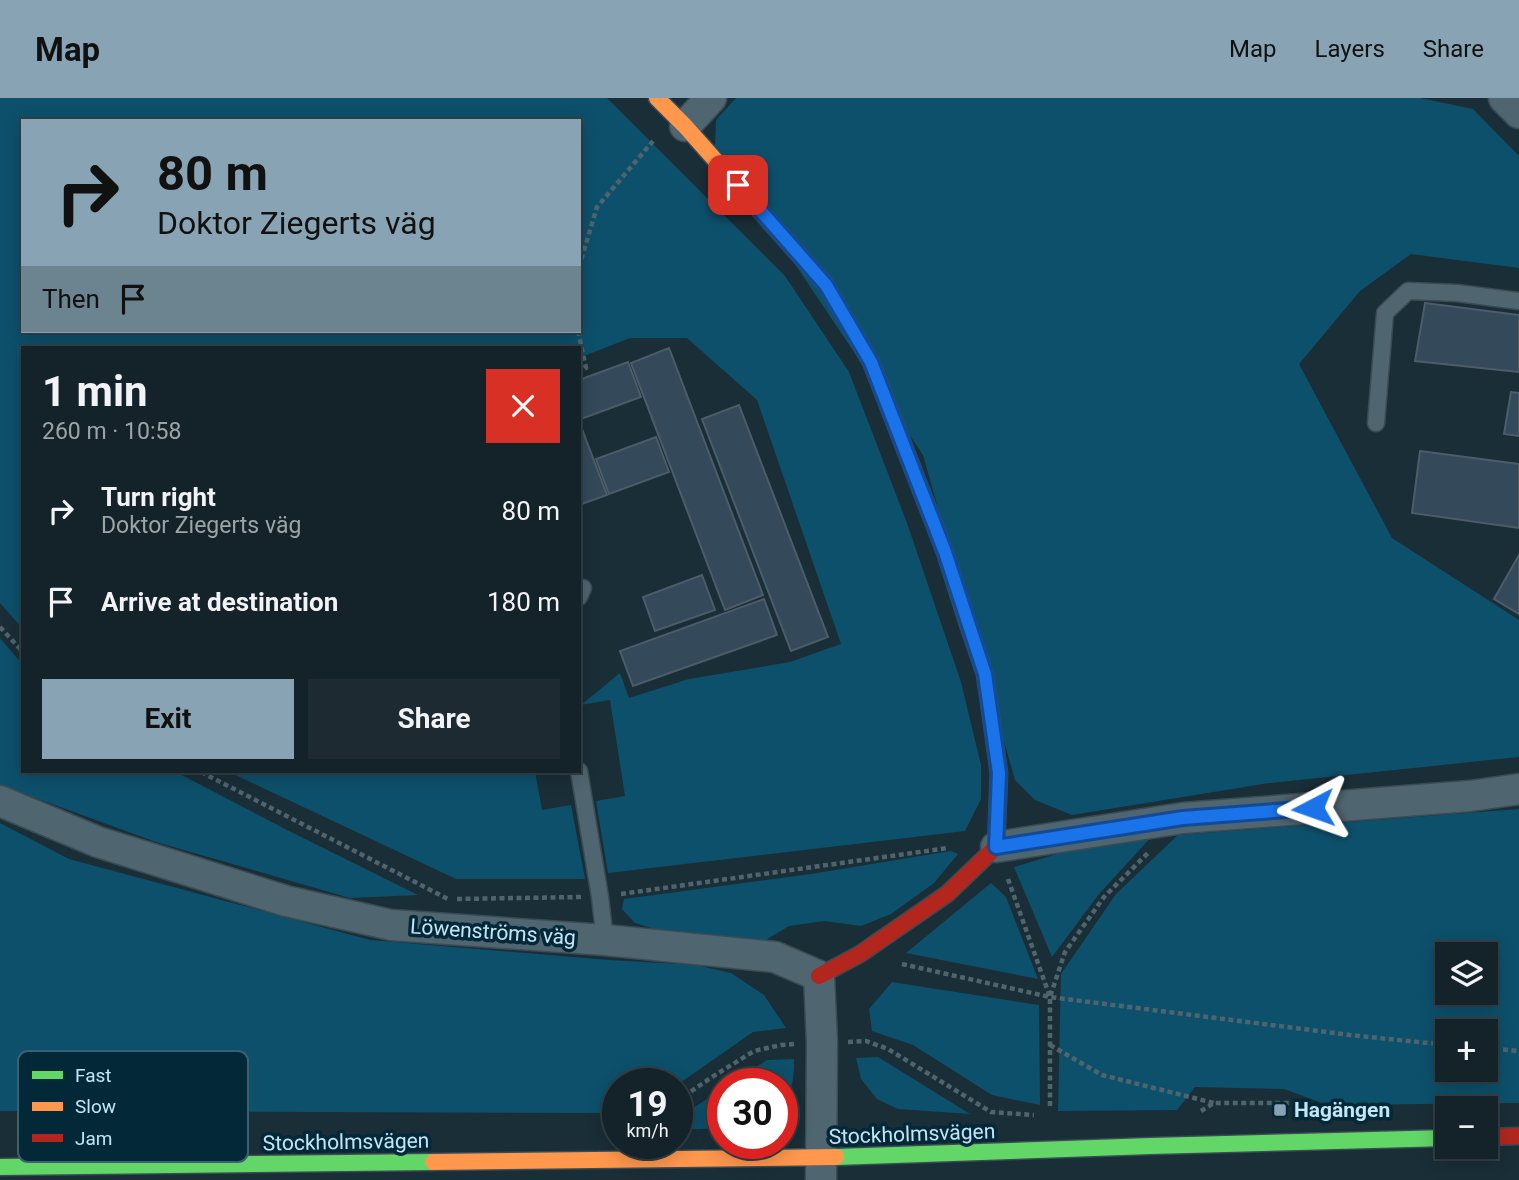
<!DOCTYPE html>
<meta charset="utf-8">
<style>
body{margin:0;font-family:Roboto,sans-serif;background:#1d2a31;color:#f1f3f6;height:100vh;display:flex;flex-direction:column;font-size:26px;white-space:nowrap}
*{box-sizing:border-box;margin:0}
p{font-size:23px;color:#9da4a8}
.icon{flex:none;width:38px;height:38px;fill:none;stroke:currentColor;stroke-width:2;stroke-linecap:round;stroke-linejoin:round}
.map{position:relative;flex:1;overflow:hidden}
.sheet{position:absolute;left:21px;top:248px;width:560px;height:427px;display:flex;flex-direction:column;background:#142229;border-radius:0px;box-shadow:0 4px 18px #0003,0 0 0 2px #333f46}
.sheet>*{flex:none}
.guide{position:absolute;left:21px;top:21px;width:560px;height:214px;border-radius:0px;box-shadow:0 4px 18px #0003,0 0 0 2px #333f46;background:#88a4b4;color:#111;overflow:hidden}
.tools{position:absolute;left:1435px;top:844px;display:grid;gap:14px}
.tools a{display:grid;place-items:center;width:63px;height:63px;border-radius:0px;background:#142229;box-shadow:0 4px 18px #0003,0 0 0 2px #333f46;font-size:35px}
.speed{position:absolute;left:602px;top:970px;display:flex;gap:14px;font-size:35px;font-weight:700;text-align:center}
.speed>*{display:grid;place-content:center;width:91px;height:91px;border-radius:50%;background:#142229;box-shadow:0 4px 18px #0003,0 0 0 2px #333f46;line-height:1}
.speed small{font-size:18px;font-weight:400}
.speed .limit{border:10px solid #d22;background:#fff;color:#111}
.pin{position:absolute;display:grid;place-items:center;width:60px;height:60px;color:#fff;margin:-30px;border-radius:14px;box-shadow:0 4px 10px #0006}
.me{position:absolute;width:77px;margin:-38px;rotate:266deg;stroke-linejoin:round;filter:drop-shadow(0 0 5px #0008)}
.turn{display:flex;align-items:center;gap:24px;height:147px;padding:0 21px;font-size:32px}
.turn .icon{width:91px;height:91px;stroke-width:2.5}
.turn b{display:block;font-size:49px;line-height:60px}
.then{display:flex;align-items:center;height:66px;padding:0 21px;background:#0003;gap:14px;font-size:26px}
.round{display:grid;place-items:center;flex:none;width:74px;height:74px;border-radius:0px;background:#1d2a31}
.headline{display:flex;align-items:center;justify-content:space-between;height:119px;padding:0 21px}
h1{font-size:42px;font-weight:700;line-height:52px}
.button{display:flex;gap:14px;margin-top:auto;padding:14px 21px}
.button a{flex:1;height:80px;border-radius:0px;background:#88a4b4;color:#111;font-size:28px;font-weight:700;line-height:80px;text-align:center}
.button a+a{background:#1d2a31;color:#f1f3f6}
ul{padding:0;list-style:none}
li{display:flex;align-items:center;gap:21px;height:91px;padding:0 21px}
li div{flex:1}
li b{display:block;font-size:26px}
li em{font-style:normal}
header{display:flex;align-items:center;gap:42px;box-sizing:border-box;height:98px;padding:0 35px;background:#88a4b4;color:#111}
header strong{font-size:33px}
nav{display:flex;gap:38px;margin-inline-start:auto;font-size:24px}
.map>svg:first-child{display:block}
.green{fill:#0d506b;fill-rule:evenodd}
.building{fill:#344959;stroke:#4c5c69;stroke-width:2}
.lines{fill:none;stroke-linecap:round;stroke-linejoin:round}
.lane-casing{stroke:#3a4b54;stroke-width:19}
.street-casing{stroke:#3a4b54;stroke-width:33}
.fast-casing{stroke:#3a4b54;stroke-width:19}
.slow-casing{stroke:#3a4b54;stroke-width:19}
.jam-casing{stroke:#3a4b54;stroke-width:19}
.path{stroke:#50646d;stroke-width:4.5;stroke-dasharray:5 3.5;stroke-linecap:butt}
.lane{stroke:#4f6570;stroke-width:16}
.street{stroke:#4f6570;stroke-width:30}
.fast{stroke:#63d668;stroke-width:16}
.slow{stroke:#ff974d;stroke-width:16}
.jam{stroke:#b3261e;stroke-width:16}
.route-casing{stroke:#114b97;stroke-width:18}
.route{stroke:#1a73e8;stroke-width:12}
.poi-dot{fill:#88a4b4;stroke:#032838;stroke-width:2.5}
.labels{text-anchor:middle;stroke-width:7;stroke-linejoin:round;paint-order:stroke}
.street-label{font-size:21px;fill:#c4e4f7;stroke:#032838}
.poi-label{font-size:21px;font-weight:bold;fill:#c4e4f7;stroke:#032838;text-anchor:start}
.key{fill:#032838;stroke:#3d6071;stroke-width:2}
.key-label{font-size:19px;fill:#c4e4f7}
</style>
<header>
<strong>Map</strong>
<nav><a>Map</a><a>Layers</a><a>Share</a></nav>
</header>
<div class="map">
<svg width="1519" height="1082" viewBox="0 0 1519 1082">
<rect width="100%" height="100%" fill="#1a2e37"/>
<g class="green">
<path d="M 0,0 L 607,0 L 785,178 L 849,274 L 907,425 L 961,584 L 981,667 L 981,701 L 965,733 L 608,775 L 596,703 L 625,698 L 610,602 L 581,607 L 620,575 L 629,600 L 689,581 L 790,564 L 841,546 L 757,302 L 687,240 L 630,240 L 579,260 L 579,250 L 23,250 L 23,531 L 0,505 ZM 23,23 L 579,23 L 579,233 L 23,233 Z"/>
<polygon points="736,0 1420,0 1473,11 1519,58 1519,170 1411,156 1360,193 1299,266 1392,440 1519,522 1519,659 1269,685 1072,717 1035,702 1015,682 923,357 715,47 716,22"/>
<polygon points="0,540 23,567 23,674 176,674 287,732 418,797 350,800 156,744 0,687"/>
<polygon points="229,674 535,674 542,712 571,707 585,781 456,781"/>
<path d="M 1519,711 L 1519,1005 L 1328,1007 L 1284,991 L 1195,989 L 1177,1012 L 1058,1013 L 1061,876 L 1116,796 L 1178,737 ZM 1447,856 L 1486,856 L 1486,894 L 1447,894 ZM 1447,933 L 1486,933 L 1486,971 L 1447,971 Z"/>
<polygon points="0,725 69,761 370,842 609,862 696,867 731,875 764,897 786,930 753,934 677,987 677,985 618,985 618,1015 0,1013"/>
<polygon points="1154,736 1099,796 1052,859 1014,769 1083,748"/>
<polygon points="951,753 958,756 934,785 891,816 861,828 824,823 789,828 764,843 712,841 668,835 635,825 622,811 624,801 811,776"/>
<polygon points="991,785 1006,799 1038,881 906,855"/>
<polygon points="892,884 1039,907 1040,1007 992,997 913,947 872,933 869,911"/>
<polygon points="878,959 970,1016 898,1011 877,1001 861,981 856,960"/>
<path d="M 794,961 C 794,978 794,991 782,1005 L 782,985 L 731,985 L 767,962 Z"/>
<polygon points="723,991 723,1030 677,1032 677,1020"/>
</g>
<g class="building">
<polygon points="1425,205 1519,217 1519,274 1415,263"/>
<polygon points="669,250 763,497 725,512 631,265"/>
<polygon points="628,264 641,299 581,321 579,315 579,282"/>
<polygon points="1511,294 1519,295 1519,338 1504,336"/>
<polygon points="739,307 828,539 791,553 702,321"/>
<polygon points="579,323 607,397 579,407"/>
<polygon points="656,339 669,374 609,396 596,361"/>
<polygon points="1420,353 1519,366 1519,430 1412,415"/>
<polygon points="1519,457 1519,516 1494,501"/>
<polygon points="702,477 715,512 655,533 643,499"/>
<polygon points="764,501 777,537 633,588 620,553"/>
</g>
<g class="lines">
<defs>
<g id="lane">
<polyline points="1376,325 1385,215 1408,193 1457,195 1519,203"/>
<polyline points="579,499 583,490"/>
<polyline points="579,673 600,799 605,842"/>
</g>
<g id="street">
<polyline points="1504,0 1519,15"/>
<polyline points="685,28 711,0"/>
<polyline points="0,703 98,744 286,803 391,827 605,842 775,859 819,878 822,945 821,1082"/>
<polyline points="996,749 1183,720 1470,698 1519,691"/>
</g>
<g id="fast">
<polyline points="875,274 945,454 968,526"/>
<polyline points="836,1059 1151,1048 1447,1040"/>
<polyline points="0,1069 433,1064"/>
</g>
<g id="slow">
<polyline points="657,0 685,28 826,187 871,264 875,274"/>
<polyline points="433,1064 836,1059"/>
</g>
<g id="jam">
<polyline points="819,878 860,856 947,796 996,749 999,675 985,576 968,526"/>
<polyline points="1486,1039 1519,1038"/>
</g>
</defs>
<use href="#lane" class="lane-casing"/>
<use href="#street" class="street-casing"/>
<use href="#fast" class="fast-casing"/>
<use href="#slow" class="slow-casing"/>
<use href="#jam" class="jam-casing"/>
<g class="path">
<polyline points="579,169 597,109 653,43"/>
<polyline points="578,233 586,270 579,273"/>
<polyline points="0,529 23,554"/>
<polyline points="201,674 448,801"/>
<polyline points="1008,781 1050,899"/>
<polyline points="621,796 948,750"/>
<polyline points="457,801 581,799"/>
<polyline points="902,866 1050,899 1350,937 1447,947"/>
<polyline points="848,944 866,943 888,951 991,1014 1034,1017"/>
<polyline points="1050,947 1102,977 1214,1005"/>
<polyline points="1486,950 1519,953"/>
<polyline points="677,1003 712,979 754,953 781,947 794,946"/>
<polyline points="1050,1008 1050,899 1065,854 1104,799 1148,755"/>
<polyline points="1201,1013 1214,1005 1293,1005 1309,1009"/>
</g>
<use href="#lane" class="lane"/>
<use href="#street" class="street"/>
<use href="#fast" class="fast"/>
<use href="#slow" class="slow"/>
<use href="#jam" class="jam"/>
</g>
<g class="lines">
<defs>
<polyline id="route" points="738,87 826,187 871,264 945,454 985,576 999,675 996,749 1183,720 1313,710"/>
</defs>
<use href="#route" class="route-casing"/>
<use href="#route" class="route"/>
</g>
<rect class="poi-dot" x="1273" y="1005" width="14" height="14" rx="3.5"/>
<g class="labels">
<g class="street-label">
<text transform="translate(493 834) rotate(4)" y="7">Löwenströms väg</text>
<text transform="translate(912 1036) rotate(-2)" y="7">Stockholmsvägen</text>
<text transform="translate(346 1044) rotate(-1)" y="7">Stockholmsvägen</text>
</g>
<g class="poi-label">
<text x="1294" y="1019">Hagängen</text>
</g>
</g>
<rect x="18" y="953" width="230" height="111" rx="10" class="key"/>
<rect x="32" y="973" width="31" height="8" fill="#63d668"/>
<rect x="32" y="1004" width="31" height="9" fill="#ff974d"/>
<rect x="32" y="1036" width="31" height="8" fill="#b3261e"/>
<g class="key-label">
<text x="75" y="984">Fast</text>
<text x="75" y="1015">Slow</text>
<text x="75" y="1047">Jam</text>
</g>
</svg>
<div class="tools">
<a><svg class="icon" aria-label="layers" viewBox="0 0 24 24"><path d="M12 4l9 5-9 5-9-5zM3 14l9 5 9-5"/></svg></a>
<a>+</a>
<a>−</a>
</div>
<div class="speed"><div>19<small>km/h</small></div><div class="limit">30</div></div>
<div class="pin" style="left:738px;top:87px;background:#d93025"><svg class="icon" aria-label="arrive" viewBox="0 0 24 24"><path d="M6 21V4h12l-3 4 3 4H6"/></svg></div>
<svg class="me" style="left:1313px;top:710px" viewBox="-20 -20 40 40"><path d="M0-17L14 15 0 8-14 15z" fill="#1a73e8" stroke="#fff" stroke-width="4"/></svg>
<div class="guide">
<div class="turn"><svg class="icon" aria-label="right" viewBox="0 0 24 24"><path d="M7 20v-9h11M14 6l5 5-5 5"/></svg><div><b>80 m</b>Doktor Ziegerts väg</div></div>
<div class="then">Then<svg class="icon" aria-label="arrive" viewBox="0 0 24 24"><path d="M6 21V4h12l-3 4 3 4H6"/></svg></div>
</div>
<section class="sheet">
<div class="headline"><div><h1>1 min</h1><p>260 m · 10:58</p></div><a class="round" style="background:#d93025;color:#fff"><svg class="icon" aria-label="close" viewBox="0 0 24 24"><path d="M6 6l12 12M18 6L6 18"/></svg></a></div>
<ul>
<li><svg class="icon" aria-label="right" viewBox="0 0 24 24"><path d="M7 20v-9h11M14 6l5 5-5 5"/></svg><div><b>Turn right</b><p>Doktor Ziegerts väg</p></div><em>80 m</em></li>
<li><svg class="icon" aria-label="arrive" viewBox="0 0 24 24"><path d="M6 21V4h12l-3 4 3 4H6"/></svg><div><b>Arrive at destination</b></div><em>180 m</em></li>
</ul>
<div class="button"><a>Exit</a><a>Share</a></div>
</section>
</div>
